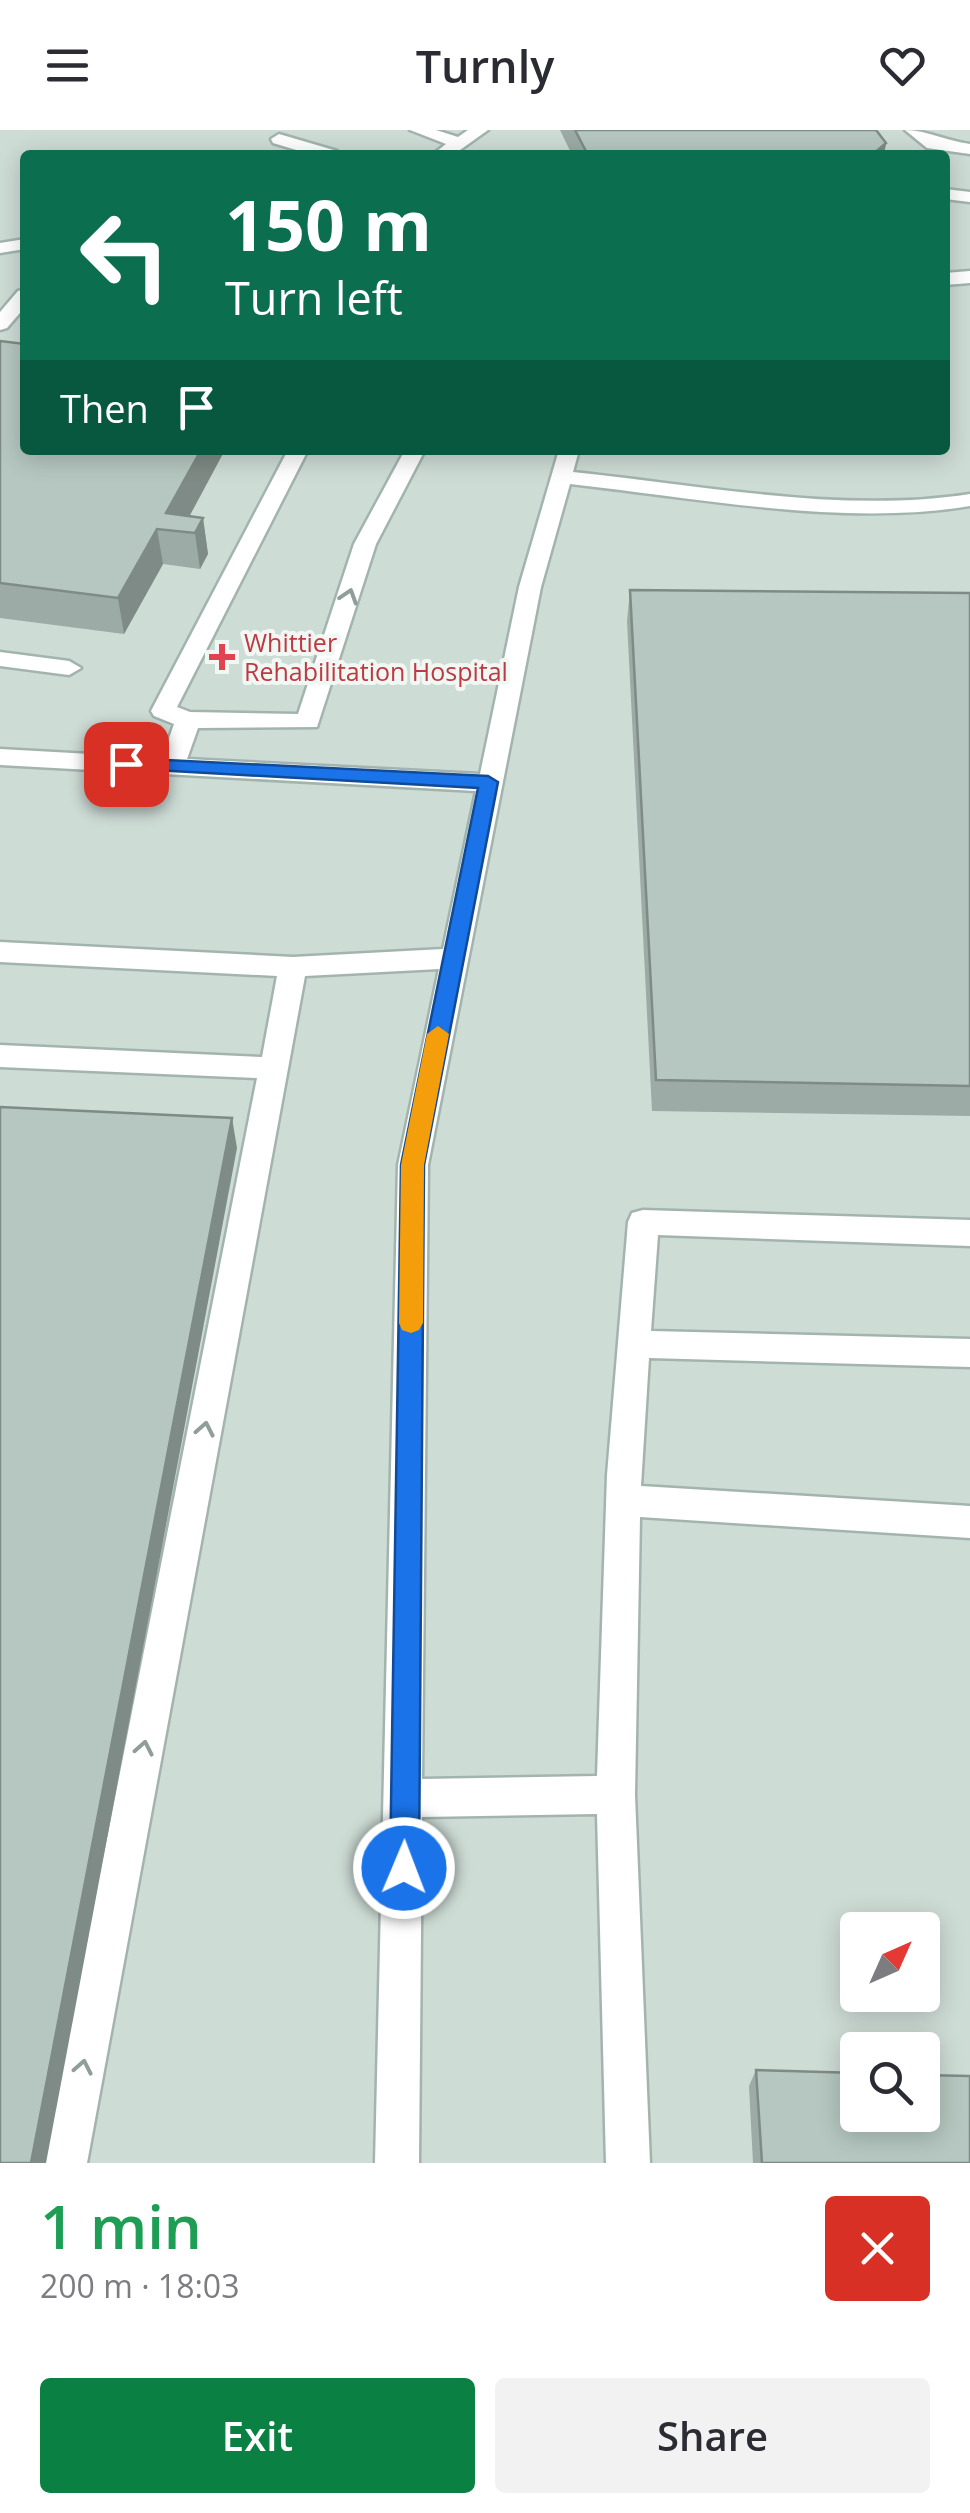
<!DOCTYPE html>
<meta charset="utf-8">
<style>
body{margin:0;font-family:"Open Sans",sans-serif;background:#f2f2f3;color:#2b2b33;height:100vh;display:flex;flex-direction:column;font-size:38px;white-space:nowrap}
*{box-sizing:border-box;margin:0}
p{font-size:32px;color:#7c7c81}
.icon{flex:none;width:55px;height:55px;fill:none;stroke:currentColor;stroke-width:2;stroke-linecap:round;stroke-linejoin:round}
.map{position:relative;height:2033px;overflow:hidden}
.side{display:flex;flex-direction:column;background:#fff;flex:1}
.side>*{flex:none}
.banner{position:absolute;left:20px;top:20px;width:930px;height:305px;border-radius:10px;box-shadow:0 5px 25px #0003;background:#0b6e4f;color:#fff;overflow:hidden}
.needle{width:65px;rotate:45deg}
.tools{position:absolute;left:840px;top:1782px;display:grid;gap:20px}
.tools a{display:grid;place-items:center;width:100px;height:100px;border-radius:10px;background:#fff;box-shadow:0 5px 25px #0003;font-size:50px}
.pin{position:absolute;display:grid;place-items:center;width:85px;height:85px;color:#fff;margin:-42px;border-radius:20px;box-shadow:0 5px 15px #0006}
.me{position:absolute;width:110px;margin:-55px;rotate:1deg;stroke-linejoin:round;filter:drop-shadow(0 0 8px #0008)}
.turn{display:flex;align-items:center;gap:35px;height:210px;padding:0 40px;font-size:45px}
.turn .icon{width:130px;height:130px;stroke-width:2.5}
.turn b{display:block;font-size:70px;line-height:85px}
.then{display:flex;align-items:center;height:95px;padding:0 40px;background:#0003;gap:20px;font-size:38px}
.round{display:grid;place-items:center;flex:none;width:105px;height:105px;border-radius:10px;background:#f2f2f3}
.head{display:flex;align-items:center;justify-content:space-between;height:170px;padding:0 40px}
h1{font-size:60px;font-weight:600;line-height:75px;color:#1e9e55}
.button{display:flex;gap:20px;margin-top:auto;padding:20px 40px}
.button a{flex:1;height:115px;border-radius:10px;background:#0b8043;color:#fff;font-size:40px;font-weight:600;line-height:115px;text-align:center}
.button a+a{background:#f2f2f3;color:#2b2b33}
header{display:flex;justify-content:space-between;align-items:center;height:130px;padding:0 40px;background:#fff;font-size:45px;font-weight:600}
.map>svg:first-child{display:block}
.built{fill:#cedcd6;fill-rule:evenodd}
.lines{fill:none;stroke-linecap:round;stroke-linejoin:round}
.minor-casing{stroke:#a3b4ae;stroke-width:5}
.minor{fill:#fff;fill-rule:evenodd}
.wall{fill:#9caba5}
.shaded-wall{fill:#7f8b86}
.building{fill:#b5c7c0;stroke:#7f8b86;stroke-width:2.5}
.oneway{stroke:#909e9a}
.route{fill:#1a73e8;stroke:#114b97;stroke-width:2.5}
.slow{fill:#f59e0b}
.health-dot{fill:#e0444e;stroke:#f1f8f4;stroke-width:4}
.labels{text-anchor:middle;stroke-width:8;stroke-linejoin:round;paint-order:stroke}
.far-health-label{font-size:25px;fill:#be3a42;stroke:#f1f8f4;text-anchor:start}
</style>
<header><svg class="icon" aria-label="menu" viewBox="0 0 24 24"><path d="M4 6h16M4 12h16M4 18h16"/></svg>Turnly<svg class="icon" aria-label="heart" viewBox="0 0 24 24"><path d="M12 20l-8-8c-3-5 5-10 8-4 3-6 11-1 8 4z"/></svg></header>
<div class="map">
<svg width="970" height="2033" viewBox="0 0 970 2033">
<rect width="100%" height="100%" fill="#e0ece7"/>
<path class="built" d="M 0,0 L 970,0 L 970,2033 L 0,2033 ZM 25,25 L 945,25 L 945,320 L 25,320 ZM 858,1800 L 922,1800 L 922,1865 L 858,1865 ZM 858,1920 L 922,1920 L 922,1985 L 858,1985 Z"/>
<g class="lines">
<defs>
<g id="minor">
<polygon points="410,0 436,0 458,7 468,0 488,0 453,25 432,25 446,14"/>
<path d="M 905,0 C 927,0 946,11 970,14 L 970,24 L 927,18 Z"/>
<polygon points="279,4 337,21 340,25 313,25 273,13 271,9"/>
<polygon points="945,59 970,62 970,72 945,69"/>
<polygon points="25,109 25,119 0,123 0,113"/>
<polygon points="970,141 970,153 945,155 945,143"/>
<polygon points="25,159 25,177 7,198 0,200 0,182 18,161"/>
<path d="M 288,320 L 308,320 L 177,577 L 190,582 L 298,584 L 354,414 L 405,320 L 425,320 L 376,414 L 317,597 L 198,598 L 187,629 L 480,644 L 519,457 L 559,320 L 579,320 L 573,342 C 700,355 844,384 970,364 L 970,376 C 846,397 696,368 570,354 L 541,457 L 428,1035 L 422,1649 L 597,1646 L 607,1345 L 628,1092 L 632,1083 L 643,1080 L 970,1090 L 970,1116 L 658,1105 L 651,1201 L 970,1209 L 970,1237 L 649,1228 L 641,1356 L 970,1376 L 970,1408 L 640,1387 L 635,1665 L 650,2033 L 606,2033 L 597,1684 L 422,1687 L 419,2033 L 375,2033 L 398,1035 L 439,839 L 305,846 L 87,2033 L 43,2033 L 257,948 L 0,937 L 0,915 L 262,927 L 277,846 L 0,832 L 0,812 L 293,827 L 443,819 L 476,661 L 0,635 L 0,619 L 162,628 L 174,594 L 154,586 L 151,581 Z"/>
<polygon points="0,522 69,531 81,538 69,545 0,536"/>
</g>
</defs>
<use href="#minor" class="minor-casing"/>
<use href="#minor" class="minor"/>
</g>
<g class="wall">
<polygon points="560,0 876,0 886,13 884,25 572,25"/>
<polygon points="0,211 189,386 203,388 208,424 200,439 163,434 124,504 0,488"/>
<polygon points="630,460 970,463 970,986 652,981 627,491"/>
<polygon points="756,1940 970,2033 753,2033 749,1956"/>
</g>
<g class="shaded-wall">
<polygon points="886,13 884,25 872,25"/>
<polygon points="201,320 225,320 181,402 166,383"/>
<polygon points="203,388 208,424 200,439 195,403"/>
<polygon points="157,399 163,434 124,504 118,468"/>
<polygon points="232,988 237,1018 46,2033 31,2033"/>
</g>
<g class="building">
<polygon points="575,0 876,0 886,13 872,25 588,25"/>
<polygon points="0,211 25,214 25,320 201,320 166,383 203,388 195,403 157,399 118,468 0,453"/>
<polygon points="630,460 970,463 970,956 656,950"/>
<polygon points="0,977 232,988 31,2033 0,2033"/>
<polygon points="756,1940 858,1943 858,1985 922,1985 922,1945 970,1946 970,2033 762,2033"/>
</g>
<defs><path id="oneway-chevron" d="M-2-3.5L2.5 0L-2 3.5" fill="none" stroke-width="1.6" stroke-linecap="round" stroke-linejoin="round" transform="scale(2.5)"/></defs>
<g class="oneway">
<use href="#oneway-chevron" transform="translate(349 466) rotate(-72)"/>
<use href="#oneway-chevron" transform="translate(205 1299) rotate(-79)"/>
<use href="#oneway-chevron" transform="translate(144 1618) rotate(-79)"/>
<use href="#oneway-chevron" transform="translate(83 1937) rotate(-79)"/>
</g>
<polygon class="route" points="126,628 488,646 498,652 424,1035 419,1738 415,1748 404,1752 394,1748 390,1738 401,1035 478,658 119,638 116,634"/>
<polygon class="slow" points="438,896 449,904 424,1035 423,1193 419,1200 411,1203 402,1200 399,1193 401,1035 427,904"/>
<path class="health-dot" d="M217 512h10v10h10v10h-10v10h-10v-10h-10v-10h10z"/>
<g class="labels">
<g class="far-health-label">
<text x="244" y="522">Whittier<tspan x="244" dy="29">Rehabilitation Hospital</tspan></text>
</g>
</g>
</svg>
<div class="tools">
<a><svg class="needle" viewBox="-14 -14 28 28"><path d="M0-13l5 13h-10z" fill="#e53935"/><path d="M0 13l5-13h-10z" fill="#7c7c81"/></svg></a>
<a><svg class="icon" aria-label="search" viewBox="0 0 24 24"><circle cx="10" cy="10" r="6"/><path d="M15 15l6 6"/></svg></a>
</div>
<div class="pin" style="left:126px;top:634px;background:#d93025"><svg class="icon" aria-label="arrive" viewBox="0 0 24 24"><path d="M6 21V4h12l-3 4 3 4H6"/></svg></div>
<svg class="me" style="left:404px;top:1738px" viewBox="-20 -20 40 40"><circle r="17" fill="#1a73e8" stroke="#fff" stroke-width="3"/><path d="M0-11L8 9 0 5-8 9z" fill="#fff"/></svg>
<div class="banner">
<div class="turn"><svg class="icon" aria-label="left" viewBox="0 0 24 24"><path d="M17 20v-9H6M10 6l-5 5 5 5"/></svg><div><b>150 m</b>Turn left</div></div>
<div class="then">Then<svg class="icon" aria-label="arrive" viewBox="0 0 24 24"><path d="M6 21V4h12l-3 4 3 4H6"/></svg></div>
</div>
</div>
<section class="side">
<div class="head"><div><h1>1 min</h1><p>200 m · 18:03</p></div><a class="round" style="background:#d93025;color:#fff"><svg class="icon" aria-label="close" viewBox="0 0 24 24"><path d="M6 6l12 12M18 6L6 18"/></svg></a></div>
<div class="button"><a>Exit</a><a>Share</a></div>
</section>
